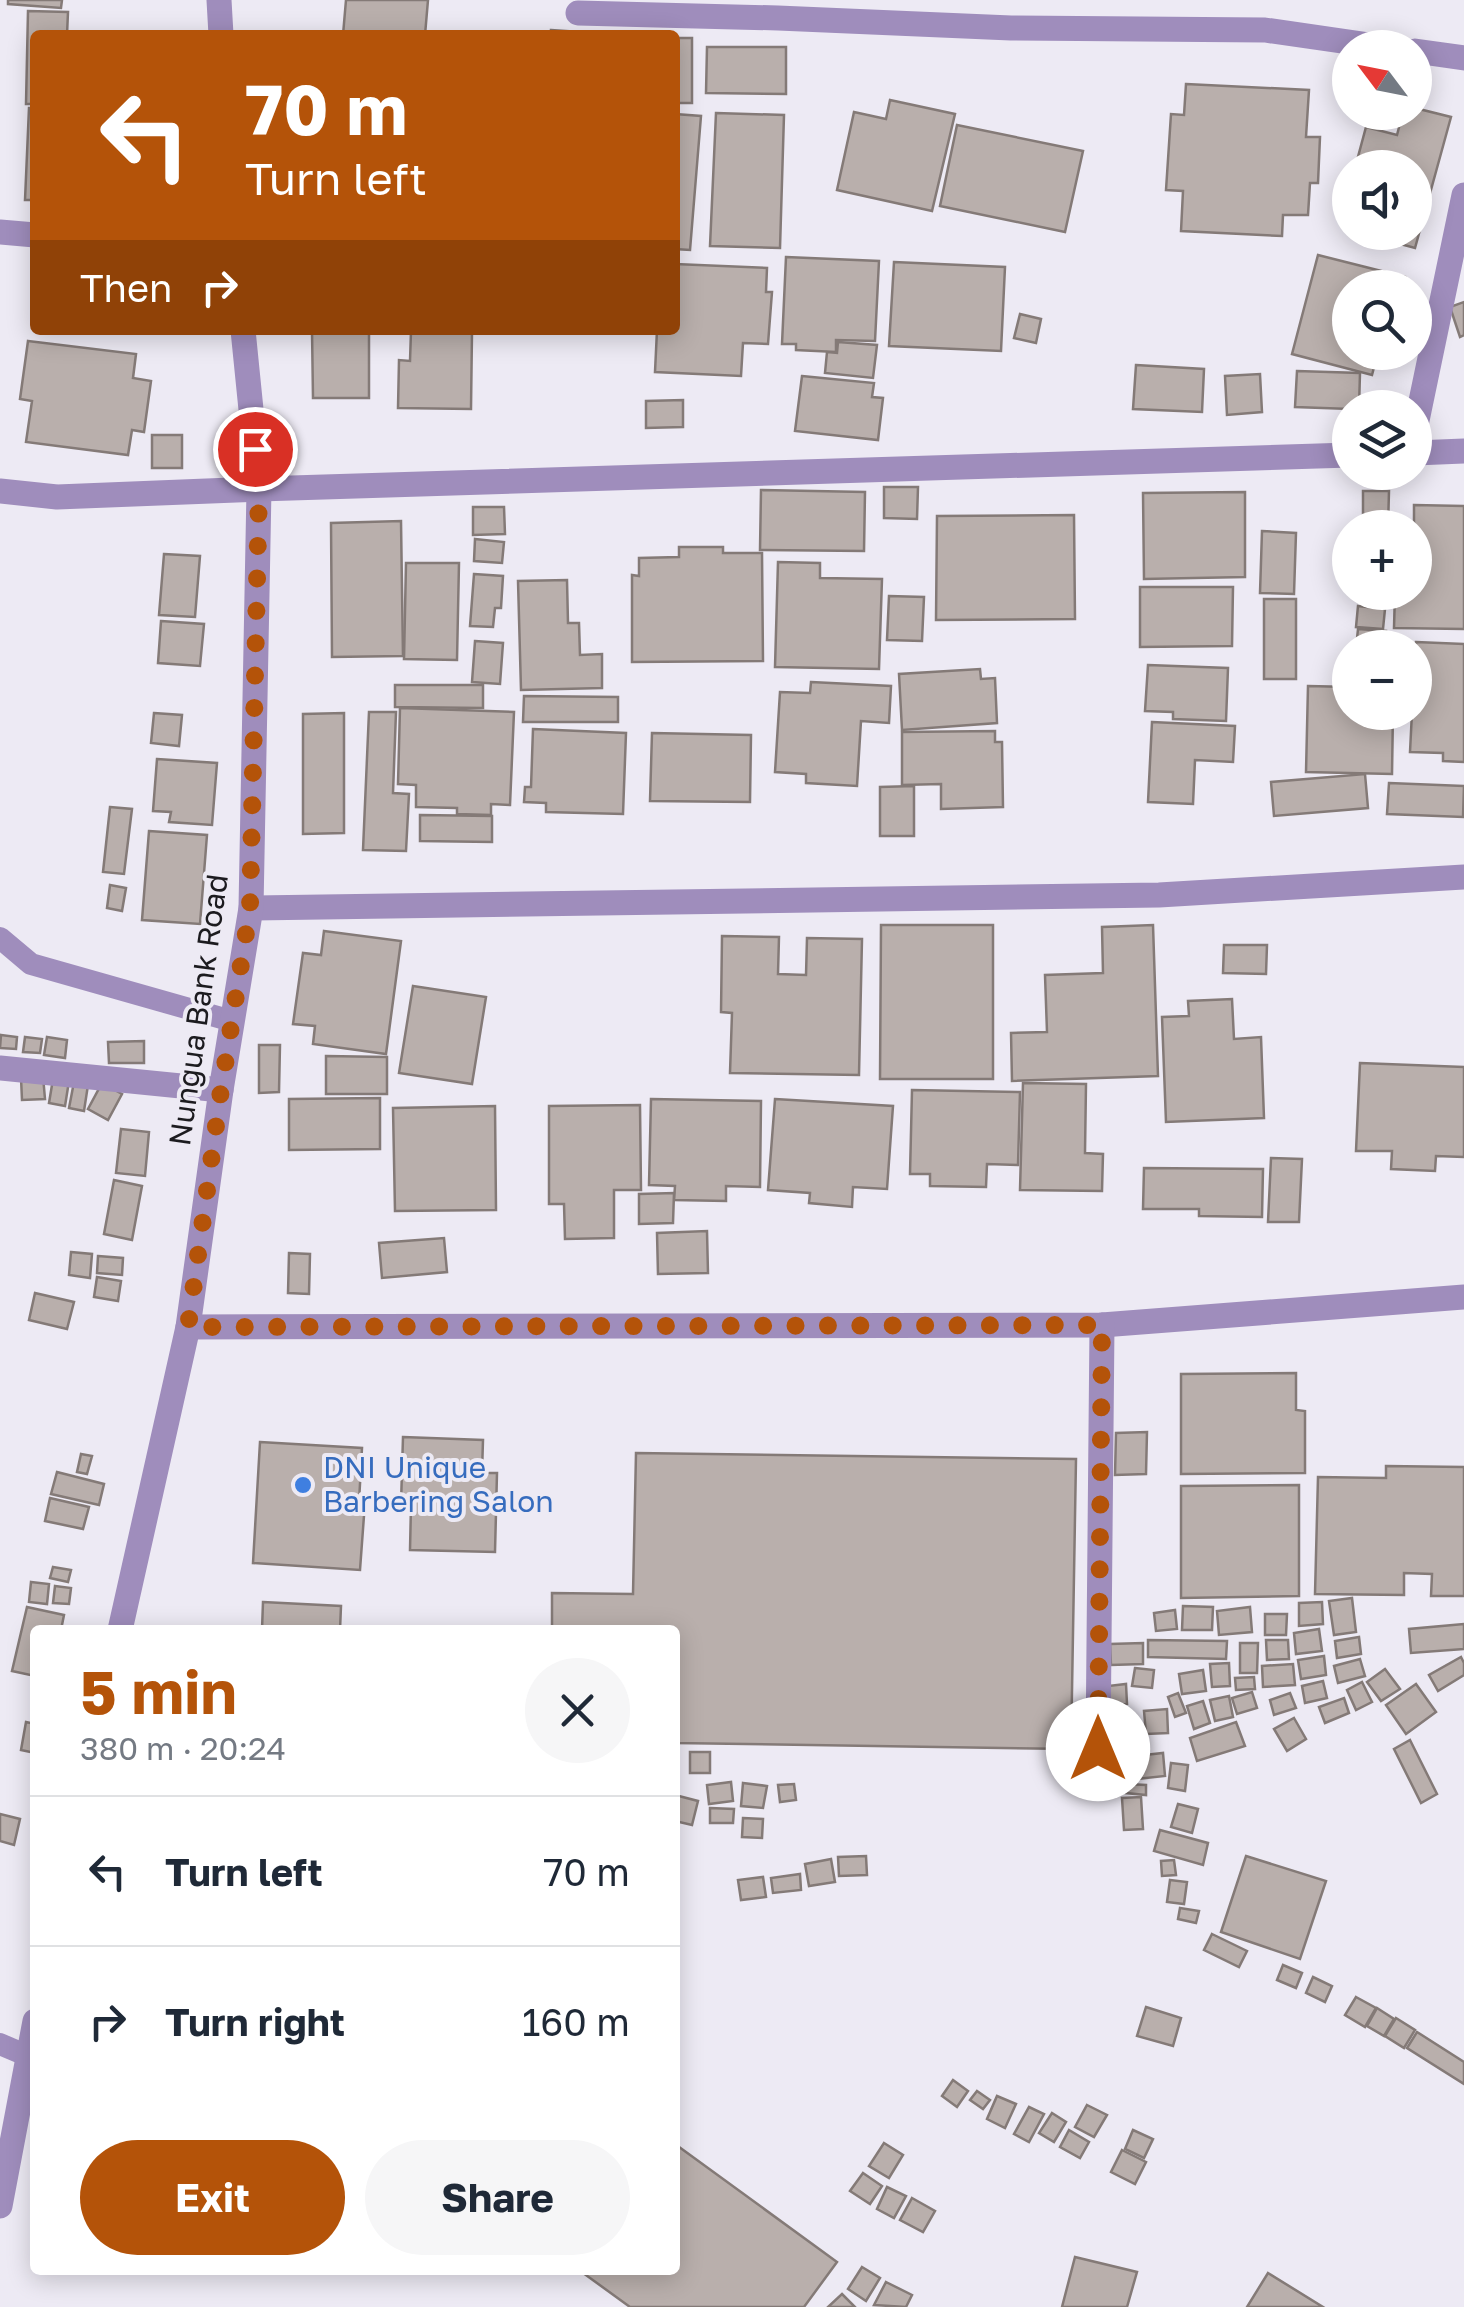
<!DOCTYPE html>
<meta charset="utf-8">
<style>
body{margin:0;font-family:"Golos Text",sans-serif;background:#f6f6f7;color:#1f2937;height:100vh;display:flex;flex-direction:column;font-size:38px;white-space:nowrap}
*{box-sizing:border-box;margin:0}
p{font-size:32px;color:#747a83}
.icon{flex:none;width:55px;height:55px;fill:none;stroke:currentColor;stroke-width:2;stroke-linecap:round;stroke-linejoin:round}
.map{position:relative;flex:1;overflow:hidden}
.side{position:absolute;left:30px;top:1625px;width:650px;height:650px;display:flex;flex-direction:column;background:#fff;border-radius:10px;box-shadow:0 5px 25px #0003}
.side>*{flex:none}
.top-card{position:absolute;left:30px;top:30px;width:650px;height:305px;border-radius:10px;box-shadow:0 5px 25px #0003;background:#b45309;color:#fff;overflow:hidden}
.needle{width:65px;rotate:302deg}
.tools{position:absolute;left:1332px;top:30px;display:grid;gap:20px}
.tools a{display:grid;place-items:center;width:100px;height:100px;border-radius:50%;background:#fff;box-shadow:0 5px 25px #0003;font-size:50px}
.pin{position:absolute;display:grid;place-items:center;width:85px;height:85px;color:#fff;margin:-42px;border:5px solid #fff;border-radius:50%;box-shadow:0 2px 10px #0007}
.me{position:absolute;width:110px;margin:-55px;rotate:0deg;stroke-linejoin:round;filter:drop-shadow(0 0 8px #0008)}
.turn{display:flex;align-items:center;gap:35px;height:210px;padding:0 50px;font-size:45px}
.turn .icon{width:130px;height:130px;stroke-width:2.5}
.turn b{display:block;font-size:70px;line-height:85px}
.then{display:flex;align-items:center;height:95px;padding:0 50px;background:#0003;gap:20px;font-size:38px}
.round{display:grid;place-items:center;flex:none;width:105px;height:105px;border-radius:52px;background:#f6f6f7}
.summary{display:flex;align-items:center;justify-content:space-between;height:170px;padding:0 50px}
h1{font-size:60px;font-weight:700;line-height:75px;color:#b45309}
.button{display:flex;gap:20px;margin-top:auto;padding:20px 50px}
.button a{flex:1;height:115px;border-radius:60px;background:#b45309;color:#fff;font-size:40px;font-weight:700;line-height:115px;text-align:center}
.button a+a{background:#f6f6f7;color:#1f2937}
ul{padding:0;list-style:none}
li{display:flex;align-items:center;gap:30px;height:150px;padding:0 50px;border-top:2px solid #e0e1e3}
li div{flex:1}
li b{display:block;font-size:38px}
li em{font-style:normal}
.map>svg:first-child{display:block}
.building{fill:#b9afac;stroke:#847a77;stroke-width:2.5}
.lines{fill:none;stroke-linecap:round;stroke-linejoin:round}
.lane{stroke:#9f8dbc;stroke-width:22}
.street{stroke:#9f8dbc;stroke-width:25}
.route{stroke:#b45309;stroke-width:18;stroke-dasharray:0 32.4}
.shop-dot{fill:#3f7fe0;stroke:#edeaf4;stroke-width:4}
.labels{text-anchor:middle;stroke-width:8;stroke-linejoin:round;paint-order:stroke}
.street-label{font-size:30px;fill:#1c1b1f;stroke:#edeaf4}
.shop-label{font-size:30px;fill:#366cbe;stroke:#edeaf4;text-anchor:start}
</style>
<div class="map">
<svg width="1464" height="2307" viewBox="0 0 1464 2307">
<rect width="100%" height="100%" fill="#edeaf4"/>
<g class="building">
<polygon points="8,0 62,0 61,8 8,4"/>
<polygon points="346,0 428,0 425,35 343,35"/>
<polygon points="28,11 68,12 67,35 35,35 35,104 26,104"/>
<polygon points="551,30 609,34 609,35 551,35"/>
<rect x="675" y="38" width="17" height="65"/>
<polygon points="707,47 786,47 786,94 706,93"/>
<polygon points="1186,84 1309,90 1306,137 1320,137 1318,183 1310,183 1308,215 1283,215 1282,236 1181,231 1183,191 1166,190 1171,114 1184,115"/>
<polygon points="890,100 955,114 932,211 837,190 854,112 886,119"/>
<polygon points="29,108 35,108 35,200 25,200"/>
<polygon points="1415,108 1451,117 1415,248 1371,236 1372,232 1415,232 1415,168 1355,168 1366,127 1397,135 1403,112 1415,112"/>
<polygon points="716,113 784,115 780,248 710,246"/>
<polygon points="675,114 701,116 690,250 675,249"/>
<polygon points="957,125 1083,151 1065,232 940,206"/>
<polygon points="1318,255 1405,277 1402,288 1350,288 1350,352 1378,352 1372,375 1292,354"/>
<polygon points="786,257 879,261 875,341 836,340 836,352 796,350 796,344 782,344"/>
<polygon points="894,262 1005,267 1001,351 889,346"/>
<polygon points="675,264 767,268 766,292 772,292 768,344 743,343 741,376 655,372 657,330 675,330"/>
<polygon points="1464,302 1464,335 1460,337 1450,307"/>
<polygon points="1020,314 1041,319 1036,343 1014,338"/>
<polygon points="312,330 369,330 369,398 313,398"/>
<polygon points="411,331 472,332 471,409 398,408 399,360 410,361"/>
<polygon points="28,341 136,354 133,378 151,381 144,432 132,430 128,455 26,442 32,401 20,399"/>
<polygon points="838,342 877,345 873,378 825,373 827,352 837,353"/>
<polygon points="1136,365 1204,369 1202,412 1133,409"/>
<polygon points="1297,371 1360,373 1359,408 1350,408 1350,409 1295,407"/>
<polygon points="1260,374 1262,412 1227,415 1225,376"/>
<polygon points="802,376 874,383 872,397 883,398 878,440 795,431"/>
<polygon points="683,400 683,427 646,428 646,401"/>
<rect x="152" y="435" width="30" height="33"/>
<polygon points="884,487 918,487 917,519 884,518"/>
<polygon points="761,490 865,492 864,551 760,550"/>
<polygon points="1363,491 1389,491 1388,528 1363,528"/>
<polygon points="1245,492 1245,577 1144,579 1143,493"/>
<polygon points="1414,505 1464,506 1464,629 1394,628 1395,592 1415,592 1415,528 1396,528 1397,524 1414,524"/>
<polygon points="473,507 504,507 505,534 473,535"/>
<polygon points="1074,515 1075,619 936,620 937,516"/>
<polygon points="401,521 403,656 332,657 331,523"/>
<polygon points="1262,531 1296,533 1294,594 1260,593"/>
<polygon points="475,539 504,542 502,563 474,561"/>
<polygon points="679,547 723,547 723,553 762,553 763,661 632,662 632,575 639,576 639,558 679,557"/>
<polygon points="164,554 200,556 195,617 159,615"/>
<polygon points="778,562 820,563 820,578 882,579 879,669 775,667"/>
<polygon points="406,563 459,563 457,660 404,659"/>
<polygon points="474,574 503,576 501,608 495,608 493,627 470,626"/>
<polygon points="567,580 568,623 579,623 580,655 602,654 602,688 521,690 518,581"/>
<polygon points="1140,587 1233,587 1232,646 1140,647"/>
<polygon points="1359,592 1389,592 1388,604 1359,602"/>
<polygon points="889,596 924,597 922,641 887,640"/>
<rect x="1264" y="599" width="32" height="80"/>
<polygon points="1358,606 1385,609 1383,629 1356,627"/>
<polygon points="161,621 204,624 200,666 158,663"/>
<polygon points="1358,629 1386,631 1384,648 1356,648"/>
<polygon points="475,641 503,643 500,684 472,682"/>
<polygon points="1416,642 1464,644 1464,762 1443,761 1443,753 1410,752 1412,712 1415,712"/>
<polygon points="1148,665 1228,668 1226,721 1173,719 1173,712 1145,711"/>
<polygon points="980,669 981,679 995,678 997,723 902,730 899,674"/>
<polygon points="811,682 891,686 889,723 861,721 857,786 806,783 806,774 775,772 780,692 810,693"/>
<polygon points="395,685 483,685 483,708 395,707"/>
<polygon points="1308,686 1350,687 1350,712 1393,712 1392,774 1306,772"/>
<polygon points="524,696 618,697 618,722 523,722"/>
<polygon points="400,708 514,712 510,805 491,804 491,815 457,814 457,808 416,807 416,785 398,784"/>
<polygon points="369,712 396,712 393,793 409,794 406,851 363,850"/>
<polygon points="154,713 182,715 179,746 151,743"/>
<polygon points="344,713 344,833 303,834 303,714"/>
<polygon points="1152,722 1235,726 1233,762 1195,760 1193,804 1148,802"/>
<polygon points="533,729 626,733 623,814 546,812 546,803 524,802 525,787 531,787"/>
<polygon points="995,731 995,742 1002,742 1003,807 941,809 941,784 902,785 902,732"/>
<polygon points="652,733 751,735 750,802 650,801"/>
<polygon points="157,759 217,763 212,825 169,822 171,812 153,811"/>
<polygon points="1365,774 1368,808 1274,816 1271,782"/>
<polygon points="1389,783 1464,786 1463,817 1387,814"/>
<polygon points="914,786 914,836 880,836 880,787"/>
<polygon points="110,807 132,809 124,874 103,872"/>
<polygon points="420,815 492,816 492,842 420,841"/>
<polygon points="149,831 207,835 200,924 142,920"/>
<polygon points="110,885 126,888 122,911 107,908"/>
<polygon points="881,925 993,925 993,1079 880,1079"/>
<polygon points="1153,925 1158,1076 1012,1081 1011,1033 1047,1032 1045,975 1103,973 1102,927"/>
<polygon points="324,931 401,941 386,1054 313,1044 315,1026 293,1024 303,953 321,955"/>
<polygon points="722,936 779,937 778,974 806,975 807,938 862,939 859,1075 730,1073 732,1013 721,1012"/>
<polygon points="1224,945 1267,945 1266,974 1223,973"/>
<polygon points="413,986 486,997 472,1084 399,1073"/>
<polygon points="1232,999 1234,1039 1261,1037 1264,1118 1166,1122 1162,1017 1189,1016 1188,1001"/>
<polygon points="1,1035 17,1037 16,1049 0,1048"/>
<polygon points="25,1037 42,1039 40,1053 23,1052"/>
<polygon points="47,1037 67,1040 65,1058 44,1055"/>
<polygon points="144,1041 144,1063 109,1063 108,1042"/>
<polygon points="259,1045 280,1045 279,1092 259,1093"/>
<polygon points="326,1056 387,1057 387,1094 326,1094"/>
<polygon points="1360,1063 1464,1067 1464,1157 1436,1156 1435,1171 1391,1169 1392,1151 1356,1151"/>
<polygon points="43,1076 45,1099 22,1100 21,1078"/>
<polygon points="53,1079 69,1081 65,1106 49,1103"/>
<polygon points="74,1082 88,1085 84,1111 69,1108"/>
<polygon points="102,1083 122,1094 108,1120 88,1109"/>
<polygon points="1023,1083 1086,1084 1085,1153 1103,1154 1102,1191 1020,1190"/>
<polygon points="912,1090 1020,1092 1018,1165 987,1164 986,1187 930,1186 930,1174 910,1174"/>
<polygon points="380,1098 380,1149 289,1150 289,1099"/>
<polygon points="651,1099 761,1101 760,1187 726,1186 726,1201 674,1200 675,1186 649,1185"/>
<polygon points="775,1099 893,1106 887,1189 853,1187 852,1207 809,1203 810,1193 768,1190"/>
<polygon points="640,1105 641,1190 614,1190 614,1238 565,1239 564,1204 549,1204 549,1106"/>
<polygon points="495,1106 496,1210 395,1211 393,1108"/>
<polygon points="121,1129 149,1132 145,1176 116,1173"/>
<polygon points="1271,1158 1302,1159 1299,1222 1268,1222"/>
<polygon points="1144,1168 1263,1169 1262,1217 1199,1216 1199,1209 1143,1209"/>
<polygon points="114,1180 142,1186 132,1240 104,1234"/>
<polygon points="674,1193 673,1223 639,1224 639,1194"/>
<polygon points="707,1231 708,1273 658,1274 657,1233"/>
<polygon points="444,1238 447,1272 382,1278 379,1243"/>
<polygon points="71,1252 92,1254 90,1278 69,1275"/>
<polygon points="289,1253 310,1254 309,1294 288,1293"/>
<polygon points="98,1256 123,1258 122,1275 97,1273"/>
<polygon points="97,1277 121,1281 118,1301 94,1297"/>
<polygon points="35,1293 74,1302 67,1329 29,1320"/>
<polygon points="1296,1373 1296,1410 1305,1411 1305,1473 1181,1474 1181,1374"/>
<polygon points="1147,1432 1146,1474 1115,1475 1116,1433"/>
<polygon points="403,1437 483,1440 482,1473 497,1473 495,1552 410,1550 411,1505 401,1504"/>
<polygon points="260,1442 362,1448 359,1502 365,1502 360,1570 253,1563"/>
<polygon points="636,1453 1076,1459 1071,1749 675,1743 675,1630 552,1630 552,1593 633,1594"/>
<polygon points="81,1454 92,1456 87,1474 77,1472"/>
<polygon points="1386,1466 1464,1467 1464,1596 1431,1596 1432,1574 1404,1573 1404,1595 1315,1594 1318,1477 1386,1478"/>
<polygon points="57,1472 104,1484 99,1505 51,1494"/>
<polygon points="1299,1485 1299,1596 1181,1598 1181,1486"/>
<polygon points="50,1498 89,1507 83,1529 45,1521"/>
<polygon points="53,1567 71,1570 68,1582 50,1578"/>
<polygon points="31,1582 49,1584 47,1604 29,1602"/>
<polygon points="55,1586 71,1588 69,1604 53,1603"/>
<polygon points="1352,1598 1356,1632 1334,1635 1329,1601"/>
<polygon points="263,1602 341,1606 340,1630 262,1630"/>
<polygon points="1322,1602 1323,1624 1299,1626 1299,1603"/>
<polygon points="1183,1606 1213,1607 1212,1630 1182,1630"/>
<polygon points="27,1607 64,1615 61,1630 35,1630 35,1676 12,1671"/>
<polygon points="1250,1607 1252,1632 1219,1635 1217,1611"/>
<polygon points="1175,1610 1177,1629 1156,1631 1154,1613"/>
<polygon points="1265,1614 1287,1614 1286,1635 1265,1635"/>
<polygon points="1464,1624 1464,1649 1411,1653 1409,1629"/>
<polygon points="1319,1629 1322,1651 1296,1654 1294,1633"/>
<polygon points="1359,1637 1361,1654 1337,1658 1335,1641"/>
<polygon points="1148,1640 1227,1641 1226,1659 1148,1657"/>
<polygon points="1266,1640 1288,1640 1289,1659 1267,1660"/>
<polygon points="1143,1643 1143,1664 1111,1665 1110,1644"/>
<polygon points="1240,1643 1258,1643 1257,1673 1240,1673"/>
<polygon points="1324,1656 1326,1675 1301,1679 1298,1660"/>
<polygon points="1461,1657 1464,1663 1464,1675 1438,1691 1429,1675"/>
<polygon points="1360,1659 1365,1676 1338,1683 1334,1666"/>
<polygon points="1229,1663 1230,1686 1212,1687 1210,1664"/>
<polygon points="1293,1664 1295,1685 1263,1687 1262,1666"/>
<polygon points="1135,1668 1154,1670 1152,1688 1132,1686"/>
<polygon points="1385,1669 1400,1689 1381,1701 1367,1682"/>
<polygon points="1203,1670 1206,1691 1182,1694 1179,1674"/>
<polygon points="1254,1677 1255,1689 1236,1690 1235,1678"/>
<polygon points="1323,1681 1327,1698 1305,1703 1302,1686"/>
<polygon points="1362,1682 1372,1702 1356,1710 1347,1690"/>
<polygon points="1126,1684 1127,1704 1109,1706 1108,1686"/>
<polygon points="1416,1684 1436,1712 1406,1734 1386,1705"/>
<polygon points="1252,1692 1257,1708 1237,1714 1232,1698"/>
<polygon points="1178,1693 1186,1713 1175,1717 1168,1697"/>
<polygon points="1290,1693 1296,1708 1274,1715 1270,1700"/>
<polygon points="1229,1696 1233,1717 1215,1721 1210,1700"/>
<polygon points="1344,1698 1349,1713 1325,1723 1319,1707"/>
<polygon points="1203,1701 1210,1723 1194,1729 1187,1706"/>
<polygon points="1167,1709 1168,1733 1146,1734 1144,1711"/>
<polygon points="1294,1718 1306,1739 1287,1751 1274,1729"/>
<polygon points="26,1722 35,1724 35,1753 21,1750"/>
<polygon points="1236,1722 1245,1746 1197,1761 1190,1738"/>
<polygon points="1410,1740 1437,1794 1421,1803 1394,1749"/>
<rect x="690" y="1752" width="20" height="21"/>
<polygon points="1163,1753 1165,1776 1127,1780 1126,1757"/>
<polygon points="1171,1763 1188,1765 1185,1791 1168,1788"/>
<polygon points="731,1782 733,1801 709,1804 707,1785"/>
<polygon points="743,1783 767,1786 763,1808 741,1806"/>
<polygon points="794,1784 796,1800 780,1802 778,1785"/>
<polygon points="1126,1784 1146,1785 1146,1795 1126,1793"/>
<polygon points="675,1795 698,1801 692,1825 675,1821"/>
<polygon points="1141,1797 1143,1829 1124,1830 1122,1798"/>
<polygon points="1178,1804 1198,1809 1192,1833 1171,1827"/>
<polygon points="710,1808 734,1809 733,1823 710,1823"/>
<polygon points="0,1814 20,1819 14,1845 0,1841"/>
<polygon points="743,1818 763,1819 762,1838 742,1837"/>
<polygon points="1160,1830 1208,1843 1203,1865 1154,1851"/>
<polygon points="866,1856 867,1875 839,1876 838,1857"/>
<polygon points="1246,1856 1326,1881 1300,1959 1221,1932"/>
<polygon points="831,1859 835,1882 809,1886 805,1864"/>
<polygon points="1174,1860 1176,1875 1162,1876 1161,1861"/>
<polygon points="800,1874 801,1890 773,1893 771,1878"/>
<polygon points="763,1877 766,1897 741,1900 738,1880"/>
<polygon points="1170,1880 1187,1882 1184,1904 1167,1902"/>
<polygon points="1180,1908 1199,1911 1196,1923 1178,1919"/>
<polygon points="1212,1934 1247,1951 1239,1967 1204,1950"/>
<polygon points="1283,1965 1302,1973 1296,1988 1277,1980"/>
<polygon points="1313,1977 1332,1986 1325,2002 1306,1993"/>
<polygon points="1356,1997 1376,2008 1365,2027 1345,2015"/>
<polygon points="1146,2007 1181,2018 1173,2046 1137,2036"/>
<polygon points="1377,2008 1394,2019 1384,2036 1367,2026"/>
<polygon points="1396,2018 1415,2030 1404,2048 1385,2036"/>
<polygon points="1417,2032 1464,2062 1464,2084 1407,2048"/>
<polygon points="953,2080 968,2091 957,2107 942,2096"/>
<polygon points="977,2091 990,2100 983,2109 970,2100"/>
<polygon points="997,2096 1016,2104 1005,2128 987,2119"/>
<polygon points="1087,2105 1107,2115 1094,2137 1075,2127"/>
<polygon points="1029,2107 1044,2114 1029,2142 1014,2134"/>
<polygon points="1052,2113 1066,2122 1054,2142 1039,2133"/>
<polygon points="1069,2130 1089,2142 1080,2158 1060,2147"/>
<polygon points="1133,2130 1153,2139 1144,2158 1125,2149"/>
<polygon points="884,2143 903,2155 889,2178 869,2166"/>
<polygon points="675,2144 837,2262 804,2307 630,2307 579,2270 675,2270"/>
<polygon points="1122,2150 1146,2162 1135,2184 1111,2172"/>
<polygon points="863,2173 882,2186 870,2204 850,2191"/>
<polygon points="887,2187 906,2196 894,2218 877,2209"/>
<polygon points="912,2198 935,2211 923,2232 900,2220"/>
<polygon points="1075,2257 1137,2272 1127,2307 1062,2307"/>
<polygon points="862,2267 880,2278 866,2301 848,2289"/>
<polygon points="1268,2273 1323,2307 1247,2307"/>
<polygon points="886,2282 912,2295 906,2307 874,2305"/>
<polygon points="842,2294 855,2307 828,2307"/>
</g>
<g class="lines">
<g class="lane">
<polyline points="0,938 31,964 232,1021"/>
<polyline points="0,2044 28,2056"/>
</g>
<g class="street">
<polyline points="219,0 221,35"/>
<polyline points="578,13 778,18 1011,28 1265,30 1390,48"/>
<polyline points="1415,51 1464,58"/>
<polyline points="0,232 35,235"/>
<polyline points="1415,430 1464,195"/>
<polyline points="1415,453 1464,451"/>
<polyline points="0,491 57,497 259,489 1350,455"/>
<polyline points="251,908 1159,895 1464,877"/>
<polyline points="0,1068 221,1090"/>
<polyline points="188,1327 1102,1325 1464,1297"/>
<polyline points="120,1630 188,1327 221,1090 251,908 259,489 243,330"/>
<polyline points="1098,1749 1102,1325"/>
<polyline points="0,2206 35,2021"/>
</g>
</g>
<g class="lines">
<polyline class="route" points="255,449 259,489 250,908 221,1090 188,1327 1102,1325 1098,1749"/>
</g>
<circle class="shop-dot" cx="303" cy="1485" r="10"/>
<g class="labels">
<g class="street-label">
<text transform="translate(199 1010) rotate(-82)" y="10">Nungua Bank Road</text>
</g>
<g class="shop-label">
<text x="323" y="1478">DNI Unique<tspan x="323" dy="34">Barbering Salon</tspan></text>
</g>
</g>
</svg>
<div class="tools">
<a><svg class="needle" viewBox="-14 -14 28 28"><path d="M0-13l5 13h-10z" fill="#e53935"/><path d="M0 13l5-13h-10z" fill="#747a83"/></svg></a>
<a><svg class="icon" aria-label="sound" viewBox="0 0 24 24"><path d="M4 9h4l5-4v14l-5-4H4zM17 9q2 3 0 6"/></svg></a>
<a><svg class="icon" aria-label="search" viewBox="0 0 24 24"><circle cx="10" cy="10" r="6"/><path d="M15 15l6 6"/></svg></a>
<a><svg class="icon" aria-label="layers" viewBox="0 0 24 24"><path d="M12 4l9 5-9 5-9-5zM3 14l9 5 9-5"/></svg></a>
<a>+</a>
<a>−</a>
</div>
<div class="pin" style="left:255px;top:449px;background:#d93025"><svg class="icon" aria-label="arrive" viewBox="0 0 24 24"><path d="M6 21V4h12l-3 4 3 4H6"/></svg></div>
<svg class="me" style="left:1098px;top:1749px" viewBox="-20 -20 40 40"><circle r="19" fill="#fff"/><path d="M0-13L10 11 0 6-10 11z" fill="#b45309"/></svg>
<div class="top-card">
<div class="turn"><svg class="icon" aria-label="left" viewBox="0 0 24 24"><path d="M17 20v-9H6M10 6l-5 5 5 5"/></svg><div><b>70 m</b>Turn left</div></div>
<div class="then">Then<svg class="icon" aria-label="right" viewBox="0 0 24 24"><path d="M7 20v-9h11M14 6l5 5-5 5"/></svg></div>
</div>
<section class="side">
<div class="summary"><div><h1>5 min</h1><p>380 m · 20:24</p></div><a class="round"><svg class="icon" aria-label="close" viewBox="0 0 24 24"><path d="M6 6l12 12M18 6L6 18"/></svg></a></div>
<ul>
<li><svg class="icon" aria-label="left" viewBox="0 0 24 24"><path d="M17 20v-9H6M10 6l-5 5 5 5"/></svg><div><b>Turn left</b></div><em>70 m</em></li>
<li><svg class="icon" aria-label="right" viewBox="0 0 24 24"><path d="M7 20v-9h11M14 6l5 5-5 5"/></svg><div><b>Turn right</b></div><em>160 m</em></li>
</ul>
<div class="button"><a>Exit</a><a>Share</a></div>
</section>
</div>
